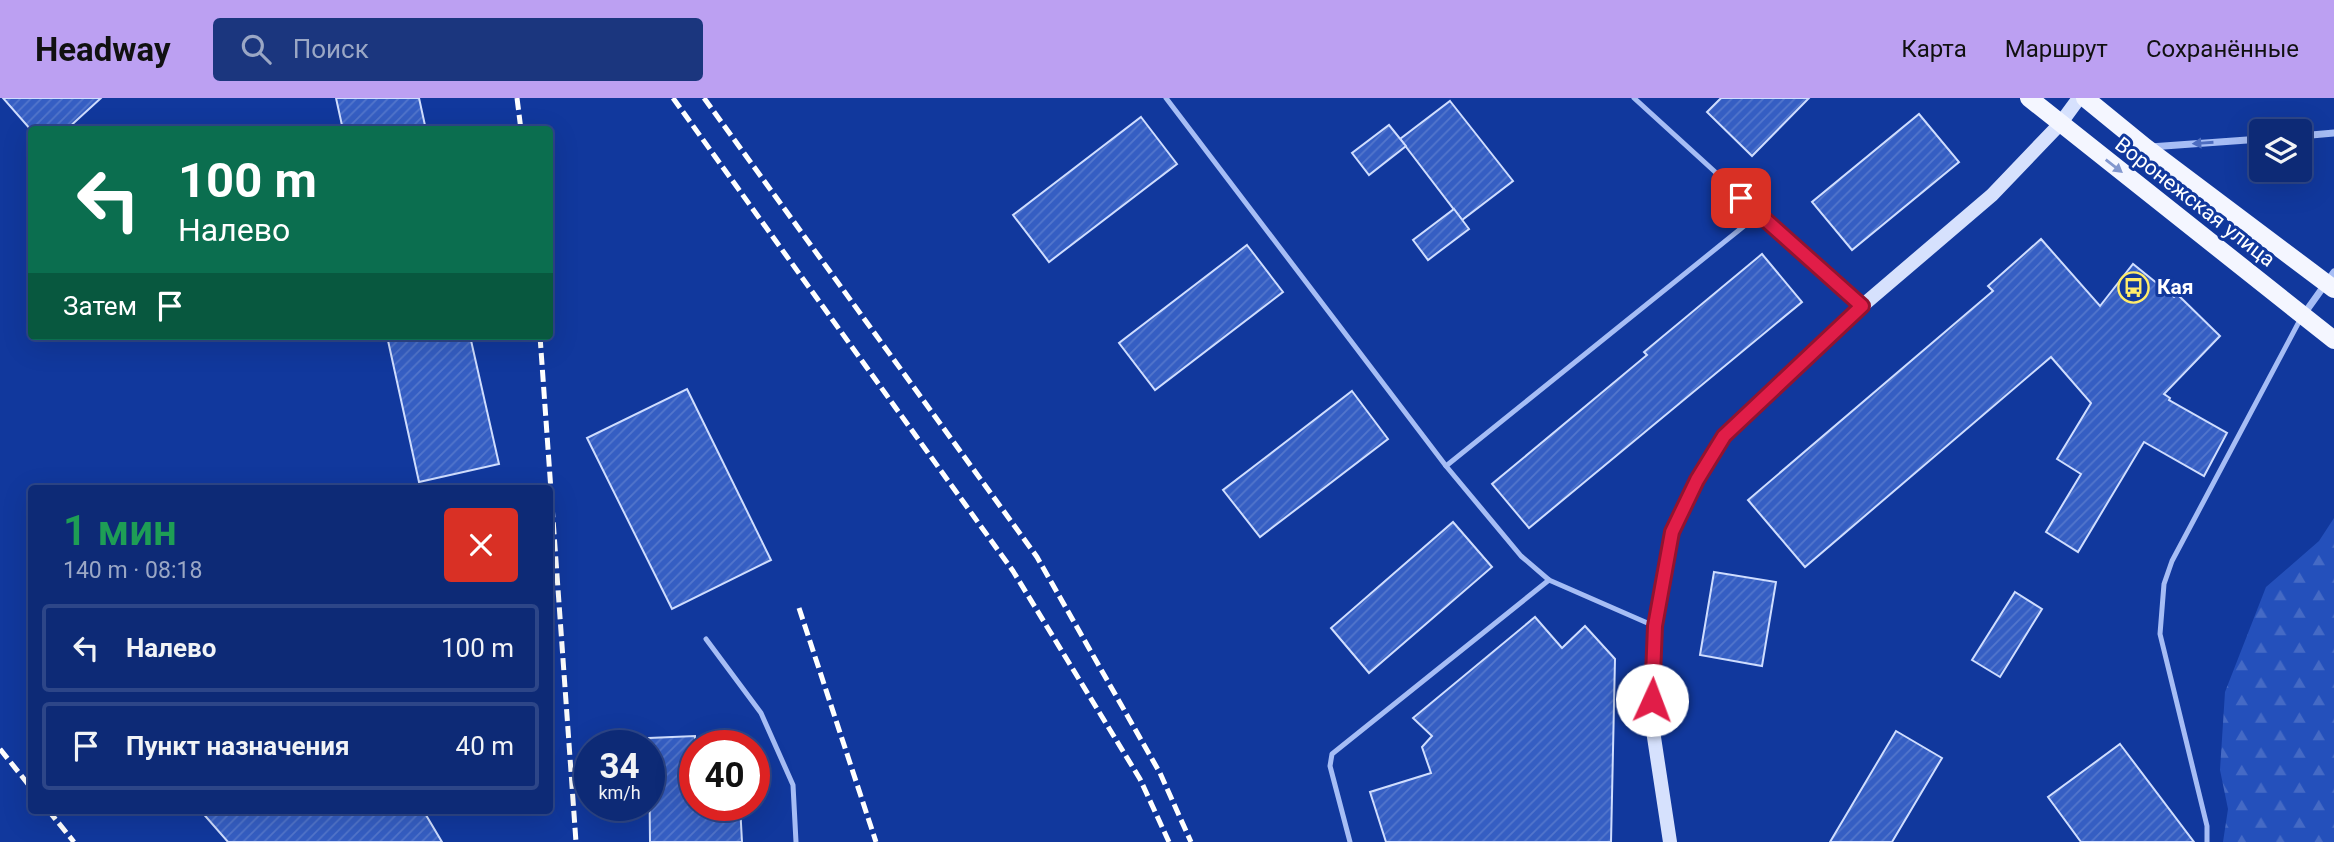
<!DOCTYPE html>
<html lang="ru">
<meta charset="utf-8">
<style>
body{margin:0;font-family:Roboto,sans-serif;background:#1b367e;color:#f1f3f6;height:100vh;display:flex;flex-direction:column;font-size:26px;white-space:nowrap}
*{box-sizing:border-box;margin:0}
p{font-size:23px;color:#9aa7c5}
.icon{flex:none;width:38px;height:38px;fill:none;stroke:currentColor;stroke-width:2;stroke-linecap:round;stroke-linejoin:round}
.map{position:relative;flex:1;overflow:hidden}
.sheet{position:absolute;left:28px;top:387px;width:525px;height:329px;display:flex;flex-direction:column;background:#0d2a76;border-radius:7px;box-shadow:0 7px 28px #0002,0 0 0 2px #2d4688}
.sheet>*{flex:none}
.hud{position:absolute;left:28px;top:28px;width:525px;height:214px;border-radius:7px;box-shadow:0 7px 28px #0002,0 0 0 2px #2d4688;background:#0b6e4f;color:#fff;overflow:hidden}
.buttons{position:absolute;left:2249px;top:21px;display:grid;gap:14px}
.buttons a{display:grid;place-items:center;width:63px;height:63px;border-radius:7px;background:#0d2a76;box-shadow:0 7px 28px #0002,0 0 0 2px #2d4688;font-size:35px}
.speed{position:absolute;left:574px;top:632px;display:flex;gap:14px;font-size:35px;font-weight:700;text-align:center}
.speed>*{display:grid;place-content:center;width:91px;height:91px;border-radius:50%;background:#0d2a76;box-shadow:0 7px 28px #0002,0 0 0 2px #2d4688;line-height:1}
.speed small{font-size:18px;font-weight:400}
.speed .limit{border:10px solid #d22;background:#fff;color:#111}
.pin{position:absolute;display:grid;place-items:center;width:60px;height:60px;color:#fff;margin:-30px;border-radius:14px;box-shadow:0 4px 10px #0006}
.me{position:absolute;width:77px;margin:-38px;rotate:2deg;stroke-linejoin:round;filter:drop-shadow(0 0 5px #0008)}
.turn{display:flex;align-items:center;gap:24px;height:147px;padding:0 35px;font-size:32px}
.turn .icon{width:91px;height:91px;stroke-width:2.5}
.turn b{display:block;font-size:49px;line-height:60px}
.then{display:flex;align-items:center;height:66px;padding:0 35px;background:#0003;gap:14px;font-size:26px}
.round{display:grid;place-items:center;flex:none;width:74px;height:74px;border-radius:7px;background:#1b367e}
.head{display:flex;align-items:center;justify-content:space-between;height:119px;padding:0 35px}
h1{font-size:42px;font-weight:600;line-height:52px;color:#1e9e55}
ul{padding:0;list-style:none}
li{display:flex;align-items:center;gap:21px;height:88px;margin:0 14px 10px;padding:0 21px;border:4px solid #2d4688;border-radius:7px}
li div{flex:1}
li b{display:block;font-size:26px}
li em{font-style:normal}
header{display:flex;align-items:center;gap:42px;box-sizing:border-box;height:98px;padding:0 35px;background:#bca0f2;color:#111}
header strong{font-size:33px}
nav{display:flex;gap:38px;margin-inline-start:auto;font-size:24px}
.search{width:490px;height:63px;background:#1b367e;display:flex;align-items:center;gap:18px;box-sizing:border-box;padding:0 24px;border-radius:7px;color:#9aa7c5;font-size:26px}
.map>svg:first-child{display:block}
.forest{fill:url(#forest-firs)}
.building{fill:url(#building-hatch);stroke:#cfddfe;stroke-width:2}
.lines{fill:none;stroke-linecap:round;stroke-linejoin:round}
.lane{stroke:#a6bdf5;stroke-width:5}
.street{stroke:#a6bdf5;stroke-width:7}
.secondary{stroke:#d6e1fd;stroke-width:14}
.primary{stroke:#f4f6ff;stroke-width:18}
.rail{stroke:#fff;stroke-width:5;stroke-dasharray:12 5;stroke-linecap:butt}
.oneway{fill:#4d6dc0}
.oneway2{fill:#8297ce}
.route-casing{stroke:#92132f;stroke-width:18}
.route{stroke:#e11d48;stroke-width:12}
.labels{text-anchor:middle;stroke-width:6;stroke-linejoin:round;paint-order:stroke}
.street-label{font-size:21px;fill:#fff;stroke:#11389d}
.poi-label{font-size:21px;font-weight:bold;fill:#fff;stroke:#11389d;text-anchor:start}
</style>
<header>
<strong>Headway</strong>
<div class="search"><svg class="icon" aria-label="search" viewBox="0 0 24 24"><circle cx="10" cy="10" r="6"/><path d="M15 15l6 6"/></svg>Поиск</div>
<nav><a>Карта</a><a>Маршрут</a><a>Сохранённые</a></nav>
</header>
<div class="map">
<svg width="2334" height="744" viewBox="0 0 2334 744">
<defs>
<pattern id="forest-firs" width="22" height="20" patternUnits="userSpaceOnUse" patternTransform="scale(1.75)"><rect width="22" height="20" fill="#2450bb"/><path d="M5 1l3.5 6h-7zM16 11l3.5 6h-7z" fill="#456ac5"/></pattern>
<pattern id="building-hatch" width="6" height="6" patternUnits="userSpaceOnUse" patternTransform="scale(1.75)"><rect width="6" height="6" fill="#355ec3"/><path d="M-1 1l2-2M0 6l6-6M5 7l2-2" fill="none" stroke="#5376cc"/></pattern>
</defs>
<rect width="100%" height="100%" fill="#11389d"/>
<polygon class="forest" points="2334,420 2334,744 2223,744 2228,711 2220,672 2225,594 2266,489 2319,443"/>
<g class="building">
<polygon points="3,0 101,0 66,32 31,32"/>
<polygon points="336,0 419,0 426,32 343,32"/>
<polygon points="1721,0 1809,0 1752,58 1707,14"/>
<polygon points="1450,3 1513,83 1462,122 1400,41"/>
<polygon points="1919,16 1959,64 1852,152 1812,104"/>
<polygon points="1141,19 1177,66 1049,164 1013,117"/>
<polygon points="1389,27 1406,48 1369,77 1352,55"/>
<polygon points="1454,111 1469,131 1428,162 1413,142"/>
<polygon points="2041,141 2100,208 2133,166 2174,199 2177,196 2220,238 2164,296 2170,300 2169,302 2227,335 2204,378 2144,344 2078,454 2046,434 2081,376 2057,361 2091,305 2051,259 1805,469 1748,402 1993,193 1988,188"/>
<polygon points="1247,147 1283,194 1155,292 1119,245"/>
<polygon points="1762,156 1802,204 1529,430 1492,386 1647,257 1644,254"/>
<polygon points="387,238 470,238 499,366 419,384"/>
<polygon points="687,291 771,462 672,511 587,340"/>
<polygon points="1352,293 1388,341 1260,439 1223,392"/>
<polygon points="1453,424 1492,469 1369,575 1331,530"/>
<polygon points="1714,474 1776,484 1762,568 1700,557"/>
<polygon points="2015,494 2042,511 2000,579 1972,562"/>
<polygon points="1535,519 1562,550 1585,528 1615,561 1611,744 1386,744 1370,694 1431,675 1422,649 1432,638 1413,620"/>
<polygon points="1896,633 1942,660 1892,744 1830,744"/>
<polygon points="695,638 695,707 740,707 742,744 650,744 649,640"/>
<polygon points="2120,646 2194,744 2081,744 2048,699"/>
<polygon points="200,712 423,712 442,744 228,744"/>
</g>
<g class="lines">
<g class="lane">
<polyline points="1166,0 1446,368 1521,458 1549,482 1652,527"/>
<polyline points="1634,0 1860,206"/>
<polyline points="1446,368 1759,116"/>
<polyline points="706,541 761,615 793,687 796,744"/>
<polyline points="1350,744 1330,668 1332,656 1549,482"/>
<polyline points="2207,744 2207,728 2160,536 2164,486 2172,463 2301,220"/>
</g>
<g class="street">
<polyline points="2300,38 2334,35"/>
<polyline points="2150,49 2261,41"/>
<polyline points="2304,216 2334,174"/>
</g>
<polyline class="secondary" points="1670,744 1652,626 1655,529 1672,434 1697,382 1723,338 1862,208 1992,97 2060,26 2079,0"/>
<g class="primary">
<polyline points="2029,0 2334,242"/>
<polyline points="2085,0 2145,49 2334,191"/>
</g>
<g class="rail">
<polyline points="517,0 521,32"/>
<polyline points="673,0 1013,473 1140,681 1169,744"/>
<polyline points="704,0 1037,459 1160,675 1191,744"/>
<polyline points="540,238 576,744"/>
<polyline points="799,510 876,744"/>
<polyline points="0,651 32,691"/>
<polyline points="48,712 74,744"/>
</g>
</g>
<defs><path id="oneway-solid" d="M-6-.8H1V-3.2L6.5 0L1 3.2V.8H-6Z" transform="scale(1.75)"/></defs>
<use class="oneway" href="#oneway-solid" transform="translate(2203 45) rotate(176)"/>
<use class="oneway2" href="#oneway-solid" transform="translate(2114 68) rotate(38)"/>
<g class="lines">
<defs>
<polyline id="route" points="1652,602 1655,528 1672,434 1697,382 1724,338 1862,208 1741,100"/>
</defs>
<use href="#route" class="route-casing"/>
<use href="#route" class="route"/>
</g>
<defs>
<symbol id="bus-ring" viewBox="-11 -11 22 22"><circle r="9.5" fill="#11389d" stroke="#ffec6a" stroke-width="1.5"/><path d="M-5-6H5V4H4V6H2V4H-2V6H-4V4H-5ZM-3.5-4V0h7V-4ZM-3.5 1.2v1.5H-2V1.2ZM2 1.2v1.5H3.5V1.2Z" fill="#ffec6a"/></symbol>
</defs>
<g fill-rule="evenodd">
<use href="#bus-ring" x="2116" y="172" width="35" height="35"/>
</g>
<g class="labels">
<g class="street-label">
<text transform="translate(2195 104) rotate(38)" y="7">Воронежская улица</text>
</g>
<g class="poi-label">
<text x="2157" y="196">Кая</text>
</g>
</g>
</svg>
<div class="buttons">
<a><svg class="icon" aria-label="layers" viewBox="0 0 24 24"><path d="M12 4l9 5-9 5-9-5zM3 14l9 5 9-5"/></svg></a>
</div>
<div class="speed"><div>34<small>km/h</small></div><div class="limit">40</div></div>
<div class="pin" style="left:1741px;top:100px;background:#d93025"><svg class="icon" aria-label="arrive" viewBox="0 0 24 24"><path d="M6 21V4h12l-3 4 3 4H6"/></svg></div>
<svg class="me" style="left:1652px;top:602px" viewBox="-20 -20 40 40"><circle r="19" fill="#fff"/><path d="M0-13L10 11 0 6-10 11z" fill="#e11d48"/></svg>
<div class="hud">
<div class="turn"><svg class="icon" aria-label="left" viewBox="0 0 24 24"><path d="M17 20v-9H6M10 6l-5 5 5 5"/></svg><div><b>100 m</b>Налево</div></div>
<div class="then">Затем<svg class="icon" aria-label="arrive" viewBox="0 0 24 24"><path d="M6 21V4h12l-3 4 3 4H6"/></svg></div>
</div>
<section class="sheet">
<div class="head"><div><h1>1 мин</h1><p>140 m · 08:18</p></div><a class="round" style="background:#d93025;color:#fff"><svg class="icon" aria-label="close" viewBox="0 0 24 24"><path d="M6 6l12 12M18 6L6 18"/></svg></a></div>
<ul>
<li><svg class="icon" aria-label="left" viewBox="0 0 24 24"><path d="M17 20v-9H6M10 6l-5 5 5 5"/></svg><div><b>Налево</b></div><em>100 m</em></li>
<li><svg class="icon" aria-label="arrive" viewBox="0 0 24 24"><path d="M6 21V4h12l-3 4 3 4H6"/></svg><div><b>Пункт назначения</b></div><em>40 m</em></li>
</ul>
</section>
</div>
